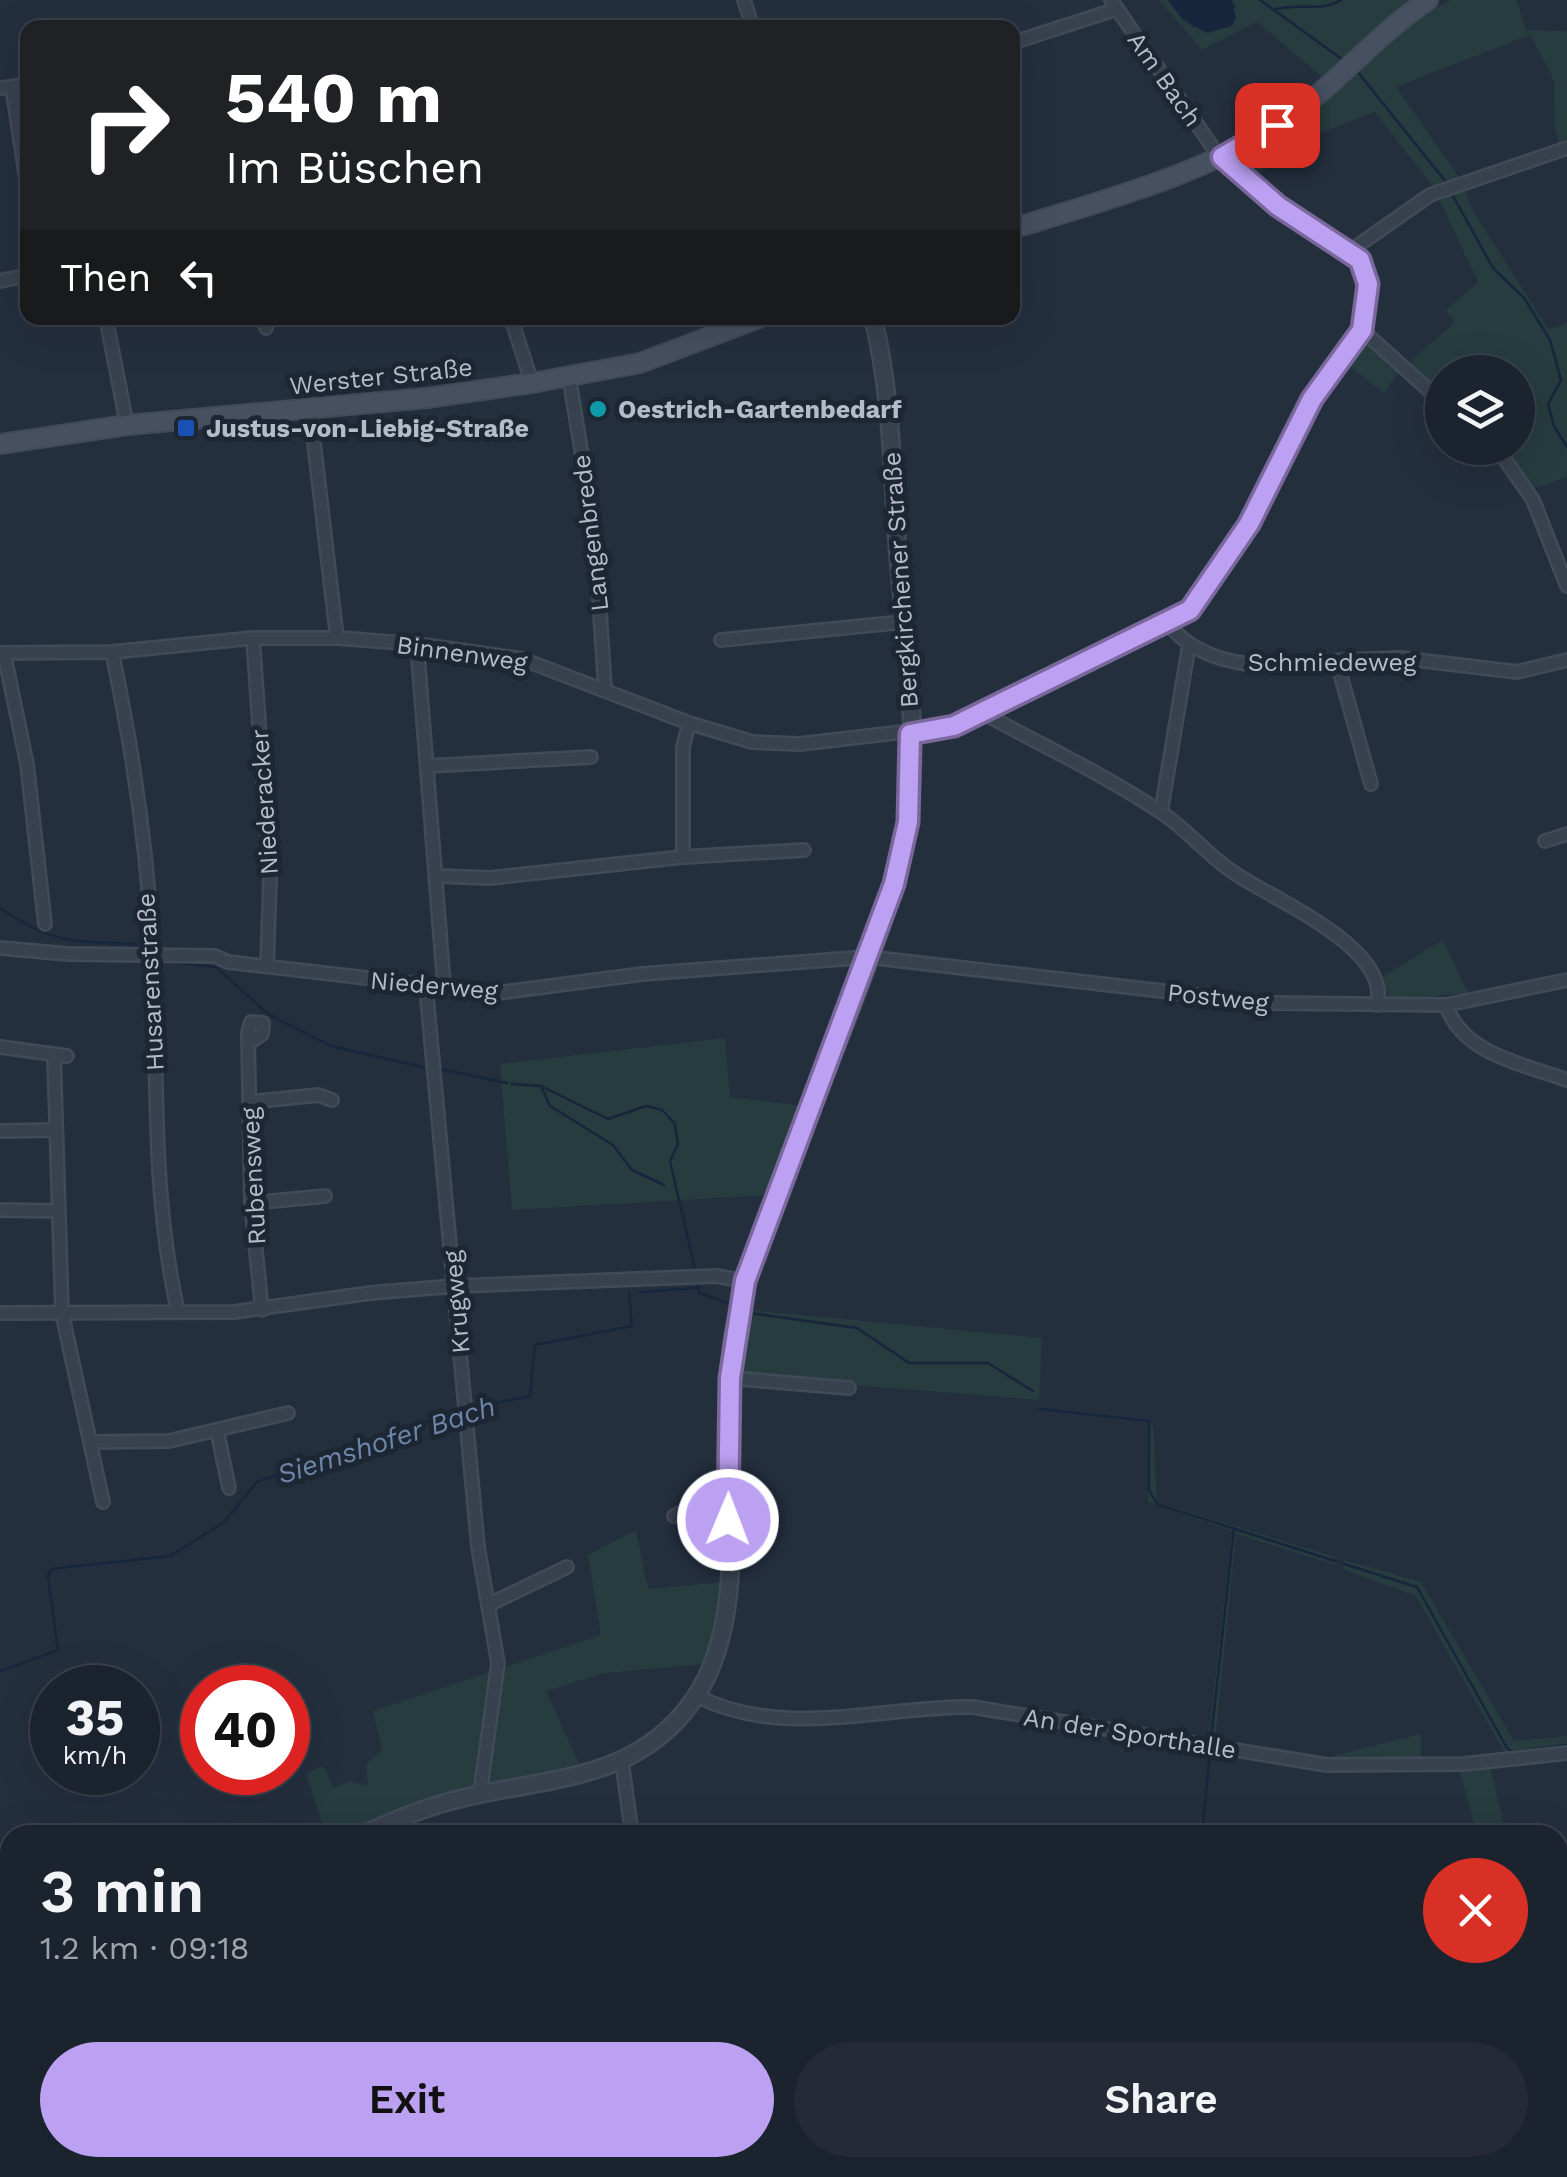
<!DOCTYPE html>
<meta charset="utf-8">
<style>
body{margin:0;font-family:"Work Sans",sans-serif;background:#242b36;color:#f1f3f6;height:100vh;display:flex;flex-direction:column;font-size:38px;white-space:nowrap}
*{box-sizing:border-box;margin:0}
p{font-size:32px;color:#a0a4aa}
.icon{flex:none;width:55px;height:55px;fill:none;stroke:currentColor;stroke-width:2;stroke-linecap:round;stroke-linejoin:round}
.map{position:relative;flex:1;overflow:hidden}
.side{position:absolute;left:0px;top:1825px;width:1568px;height:352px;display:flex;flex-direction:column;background:#1b232e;border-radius:30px 30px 0 0;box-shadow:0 10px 40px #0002,0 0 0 2px #39404a}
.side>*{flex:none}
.top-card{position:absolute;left:20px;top:20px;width:1000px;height:305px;border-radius:20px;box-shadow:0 10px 40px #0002,0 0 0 2px #39404a;background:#202124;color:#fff;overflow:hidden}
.fabs{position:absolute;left:1425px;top:355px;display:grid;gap:20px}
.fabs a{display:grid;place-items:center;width:110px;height:110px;border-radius:50%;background:#1b232e;box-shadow:0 10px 40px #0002,0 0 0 2px #39404a;font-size:50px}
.speed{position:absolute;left:30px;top:1665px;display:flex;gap:20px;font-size:50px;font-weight:700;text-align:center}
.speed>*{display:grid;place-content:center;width:130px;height:130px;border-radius:50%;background:#1b232e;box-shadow:0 10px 40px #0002,0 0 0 2px #39404a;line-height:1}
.speed small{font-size:25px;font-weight:400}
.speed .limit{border:15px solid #d22;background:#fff;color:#111}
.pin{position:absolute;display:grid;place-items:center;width:85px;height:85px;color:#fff;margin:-42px;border-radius:20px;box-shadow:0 5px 15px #0006}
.me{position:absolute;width:110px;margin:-55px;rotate:1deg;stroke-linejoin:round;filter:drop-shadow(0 0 8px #0008)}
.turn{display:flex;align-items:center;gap:35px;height:210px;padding:0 40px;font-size:45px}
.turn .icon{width:130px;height:130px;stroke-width:2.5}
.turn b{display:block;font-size:70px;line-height:85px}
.then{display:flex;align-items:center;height:95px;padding:0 40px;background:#0003;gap:20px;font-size:38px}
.round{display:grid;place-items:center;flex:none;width:105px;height:105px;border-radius:52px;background:#242b36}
.head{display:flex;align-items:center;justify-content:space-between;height:170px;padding:0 40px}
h1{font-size:60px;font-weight:600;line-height:75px}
.action{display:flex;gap:20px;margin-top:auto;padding:20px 40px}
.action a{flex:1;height:115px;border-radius:60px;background:#bca0f2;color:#111;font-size:40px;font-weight:600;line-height:115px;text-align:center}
.action a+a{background:#242b36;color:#f1f3f6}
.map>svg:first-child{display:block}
.green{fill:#263c3f}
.water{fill:#17263c}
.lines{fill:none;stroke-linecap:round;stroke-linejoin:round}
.stream{stroke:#17263c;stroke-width:2.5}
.minor-casing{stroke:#414a57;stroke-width:16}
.tertiary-casing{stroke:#414a57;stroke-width:20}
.secondary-casing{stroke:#414a57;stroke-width:22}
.minor{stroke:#38414e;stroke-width:11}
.tertiary{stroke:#38414e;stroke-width:15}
.secondary{stroke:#465061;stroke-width:18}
.route-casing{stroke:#7a689d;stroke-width:25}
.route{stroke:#bca0f2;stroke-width:18}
.culture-dot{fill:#0f9aa8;stroke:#1d2633;stroke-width:4}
.transit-dot{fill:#1a4fb4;stroke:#1d2633;stroke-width:4}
.labels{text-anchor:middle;stroke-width:10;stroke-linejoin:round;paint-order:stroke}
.street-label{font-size:25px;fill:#b4bcc9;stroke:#1d2633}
.poi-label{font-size:25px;font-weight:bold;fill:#b4bcc9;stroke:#1d2633;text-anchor:start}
.water-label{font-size:28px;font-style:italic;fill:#6d86a8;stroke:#1d2633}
</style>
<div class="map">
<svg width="1567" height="2177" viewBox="0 0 1567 2177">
<rect width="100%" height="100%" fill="#242f3e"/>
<g class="green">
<polygon points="1159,0 1168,0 1193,28 1236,7 1232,0 1408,0 1322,77 1257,22 1202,50"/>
<polygon points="1450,0 1516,0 1526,30 1567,31 1567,144 1560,146 1555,131 1554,80 1530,35 1396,87 1461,180 1472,209 1548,329 1567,323 1567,477 1532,489 1501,448 1518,448 1518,372 1442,372 1442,404 1400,371 1384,393 1343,361 1363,332 1401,370 1455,322 1446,310 1478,282 1434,188 1375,112 1308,138 1256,176 1243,164 1246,154 1296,126 1410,23"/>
<polygon points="1443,940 1468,993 1391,1000 1380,978"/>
<polygon points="725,1038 730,1097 803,1106 767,1195 512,1210 500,1064"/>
<polygon points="750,1310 1042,1338 1039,1400 741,1376"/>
<polygon points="1147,1425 1153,1425 1157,1502 1335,1557 1335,1565 1236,1534 1215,1743 1208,1742 1232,1531 1148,1502"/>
<polygon points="636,1530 648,1589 724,1582 707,1664 604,1673 546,1691 580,1766 428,1800 345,1835 326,1835 306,1773 324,1766 333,1788 351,1781 368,1786 366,1764 382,1750 373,1711 601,1635 588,1555"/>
<polygon points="1344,1560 1421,1582 1514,1741 1567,1736 1567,1748 1506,1755 1416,1596 1343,1569"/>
<polygon points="1421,1734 1421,1761 1329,1761 1329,1757"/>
<polygon points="1490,1765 1506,1835 1477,1835 1459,1768"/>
<rect x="967" y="2168" width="90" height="9"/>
</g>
<polygon class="water" points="1168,0 1232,0 1236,18 1232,26 1207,33 1182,19"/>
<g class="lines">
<g class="stream">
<path d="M 1260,0 L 1274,10 C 1297,2 1320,13 1341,0"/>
<polyline points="1274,10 1343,60"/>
<polyline points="1357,71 1446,182"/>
<polyline points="1452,194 1493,268 1524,298 1550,340 1561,380 1548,404 1554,426 1567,447"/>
<path d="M 0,908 C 54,945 74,941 137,944"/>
<polyline points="161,961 216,967 268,1014 331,1046 427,1068"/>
<polyline points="440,1069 507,1083"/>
<polyline points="512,1084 541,1086 608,1119 646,1106 662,1110 675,1124 678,1144 670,1161 695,1270"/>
<polyline points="541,1086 550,1106 613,1145 632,1170 664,1185"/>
<polyline points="698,1283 699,1293 730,1304"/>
<polyline points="640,1292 698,1288"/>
<polyline points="749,1313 857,1328 909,1363 988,1363 1033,1391"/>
<polyline points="470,1408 530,1396 535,1345 632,1326 629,1292"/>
<polyline points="1040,1409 1149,1421 1149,1490 1157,1504 1335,1561"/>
<polyline points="1344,1564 1417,1587 1507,1748 1512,1752 1567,1745"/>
<polyline points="0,1671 58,1650 48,1577 51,1569 170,1556 223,1523 257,1482 462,1409"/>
<polyline points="1211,1739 1234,1528"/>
<polyline points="1202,1835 1210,1752"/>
<polyline points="1059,2168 1059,2177"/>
</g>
<defs>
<g id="minor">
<polyline points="744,0 753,28"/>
<polyline points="1012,43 1117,9"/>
<polyline points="12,87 28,192"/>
<polyline points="0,88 28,85"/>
<polyline points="1350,251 1430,195 1567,148"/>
<polyline points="0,281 28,275"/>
<polyline points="106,318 127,425"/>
<polyline points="263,318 266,328"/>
<polyline points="511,318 532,383"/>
<polyline points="716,318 722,333"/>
<polyline points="1362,330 1442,402"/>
<polyline points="569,376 595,535 605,690"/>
<polyline points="310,409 337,638"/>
<polyline points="1497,448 1533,500 1567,586"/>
<path d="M 1168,623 C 1187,649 1217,660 1248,664 L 1400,658 L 1517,672 L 1567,660"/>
<polyline points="253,638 270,880 267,966"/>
<polyline points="721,640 903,622"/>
<polyline points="417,644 444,985"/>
<path d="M 112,652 C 133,751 148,854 153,955 C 158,1077 151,1191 178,1312"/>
<polyline points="0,653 112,652 253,638 337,638 417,644 522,659 689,723 752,742 800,744 954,726 1190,610 1249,524 1313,399 1362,330 1368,284 1360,260 1350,251 1277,206 1216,152 1111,0"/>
<polyline points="4,653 27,764 45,924"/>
<polyline points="1337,662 1371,784"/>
<path d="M 981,712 C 1041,745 1106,775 1162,813 C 1188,830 1207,855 1233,872 C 1271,899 1392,947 1377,1005"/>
<polyline points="428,766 591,757"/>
<polyline points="1161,812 1189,645"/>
<polyline points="1545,841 1567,834"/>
<polyline points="683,857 683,747 689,723"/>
<polyline points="438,876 490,878 683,857 804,850"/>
<polyline points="0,948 68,954 215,956 228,962 497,993 642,974 868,957 1266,1003 1446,1005 1567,980"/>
<polyline points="426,987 478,1547 498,1663 480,1794"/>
<path d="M 1446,1005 C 1462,1054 1523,1064 1567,1080"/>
<polyline points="249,1043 262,1034 263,1023 251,1022 248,1033 251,1203 262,1310"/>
<polyline points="0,1047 67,1056"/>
<polyline points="54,1055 62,1313 103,1502"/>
<polyline points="249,1102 318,1095 332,1100"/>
<polyline points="0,1131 56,1130"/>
<polyline points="251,1203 325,1196"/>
<polyline points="0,1210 58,1211"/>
<polyline points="0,1313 234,1312 370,1293 455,1286 716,1276 745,1281"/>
<polyline points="730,1378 849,1388"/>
<polyline points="217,1430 229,1488"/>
<polyline points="90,1442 169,1441 288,1413"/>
<polyline points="674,1516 729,1490"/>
<polyline points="488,1605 567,1567"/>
<path d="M 697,1696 C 782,1740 882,1706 972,1707 L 1327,1765 L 1464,1764 L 1567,1753"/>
<polyline points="622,1762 632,1835"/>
<polyline points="0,2032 10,2035"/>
<polyline points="0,2114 10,2091"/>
<polyline points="456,2168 488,2177"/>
<polyline points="126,2177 131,2168"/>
<polyline points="227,2177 232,2168"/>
<polyline points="611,2177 615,2168"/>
</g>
<g id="tertiary">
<path d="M 362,1835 C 394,1820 428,1806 463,1798 C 550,1777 638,1781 694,1699 C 759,1605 715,1445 733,1337 C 742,1283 763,1234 782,1183 C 820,1083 865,983 896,880 C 928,772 905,651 897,541 C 892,466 891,390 873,318"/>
<polyline points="0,2009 10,2003"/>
</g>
<g id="secondary">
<path d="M 1012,229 C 1107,199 1205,175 1288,118 C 1338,83 1377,34 1428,0"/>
<polyline points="0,444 127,425 427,398 532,383 640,363 759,318"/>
</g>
</defs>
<use href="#minor" class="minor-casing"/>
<use href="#tertiary" class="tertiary-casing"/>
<use href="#secondary" class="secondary-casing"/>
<use href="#minor" class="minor"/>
<use href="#tertiary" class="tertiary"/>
<use href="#secondary" class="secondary"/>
</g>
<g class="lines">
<defs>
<polyline id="route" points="728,1520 730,1378 745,1281 894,884 908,822 910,734 954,726 1190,610 1249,524 1312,399 1362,330 1368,284 1360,260 1278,206 1222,157 1277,125"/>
</defs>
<use href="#route" class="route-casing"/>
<use href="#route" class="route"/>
</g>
<circle class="culture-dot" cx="598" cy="409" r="10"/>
<rect class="transit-dot" x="176" y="418" width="20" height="20" rx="5"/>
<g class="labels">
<g class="street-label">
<text transform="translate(1165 79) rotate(55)" y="9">Am Bach</text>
<text transform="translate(381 376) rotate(-6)" y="9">Werster Straße</text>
<text transform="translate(590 533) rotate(-97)" y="9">Langenbrede</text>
<text transform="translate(900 580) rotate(-94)" y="9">Bergkirchener Straße</text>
<text transform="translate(462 653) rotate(8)" y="9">Binnenweg</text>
<text x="1332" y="671">Schmiedeweg</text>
<text transform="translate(264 802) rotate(-94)" y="9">Niederacker</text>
<text transform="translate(150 982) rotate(-93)" y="9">Husarenstraße</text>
<text transform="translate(434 985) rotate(5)" y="9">Niederweg</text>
<text transform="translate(1218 997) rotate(6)" y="9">Postweg</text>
<text transform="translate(253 1176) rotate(-93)" y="9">Rubensweg</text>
<text transform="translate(456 1302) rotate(-95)" y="9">Krugweg</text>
<text transform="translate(1130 1733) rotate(9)" y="9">An der Sporthalle</text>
</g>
<g class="poi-label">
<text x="618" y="418">Oestrich-Gartenbedarf</text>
<text x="206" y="437">Justus-von-Liebig-Straße</text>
</g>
<g class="water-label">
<text transform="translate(386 1440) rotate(-18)" y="10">Siemshofer Bach</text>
</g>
</g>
</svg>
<div class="fabs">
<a><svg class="icon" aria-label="layers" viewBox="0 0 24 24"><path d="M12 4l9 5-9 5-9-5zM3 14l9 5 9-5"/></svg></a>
</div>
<div class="speed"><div>35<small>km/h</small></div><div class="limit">40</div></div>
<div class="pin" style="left:1277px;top:125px;background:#d93025"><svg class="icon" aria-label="arrive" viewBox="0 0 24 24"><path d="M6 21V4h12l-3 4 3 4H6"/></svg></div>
<svg class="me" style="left:728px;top:1520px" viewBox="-20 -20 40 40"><circle r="17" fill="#bca0f2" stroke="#fff" stroke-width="3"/><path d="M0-11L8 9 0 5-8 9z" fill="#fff"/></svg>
<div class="top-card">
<div class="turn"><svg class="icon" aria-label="right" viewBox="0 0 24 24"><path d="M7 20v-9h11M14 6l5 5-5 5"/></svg><div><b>540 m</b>Im Büschen</div></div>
<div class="then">Then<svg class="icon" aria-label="left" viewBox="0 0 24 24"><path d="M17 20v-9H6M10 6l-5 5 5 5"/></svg></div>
</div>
<section class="side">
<div class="head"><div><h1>3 min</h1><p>1.2 km · 09:18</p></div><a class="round" style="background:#d93025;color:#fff"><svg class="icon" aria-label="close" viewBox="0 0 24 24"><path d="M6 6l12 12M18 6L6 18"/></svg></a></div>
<div class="action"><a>Exit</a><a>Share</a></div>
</section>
</div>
